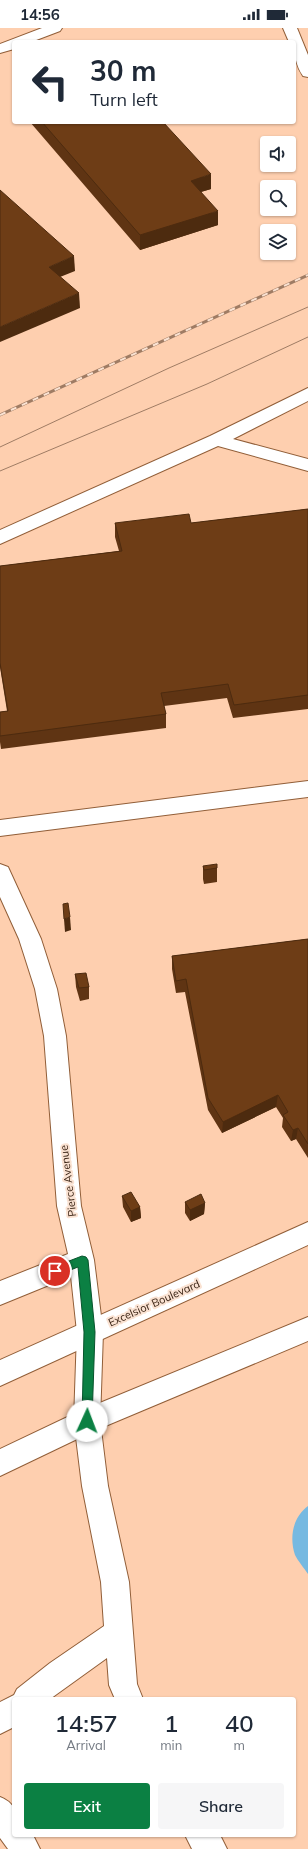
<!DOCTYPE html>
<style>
body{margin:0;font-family:Mulish,sans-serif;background:#f6f6f7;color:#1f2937;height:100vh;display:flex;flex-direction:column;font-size:15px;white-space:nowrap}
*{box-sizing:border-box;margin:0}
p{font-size:13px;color:#747a83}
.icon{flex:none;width:22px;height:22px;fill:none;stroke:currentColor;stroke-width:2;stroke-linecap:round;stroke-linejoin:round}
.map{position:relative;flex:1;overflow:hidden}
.details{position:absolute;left:12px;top:1669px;width:284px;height:140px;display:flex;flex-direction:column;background:#fff;border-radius:4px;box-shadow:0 1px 3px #0004}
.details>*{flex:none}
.hud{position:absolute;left:12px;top:12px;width:284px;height:84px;border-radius:4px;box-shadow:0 1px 3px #0004;background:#fff;color:#1f2937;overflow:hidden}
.buttons{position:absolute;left:260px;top:108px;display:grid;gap:8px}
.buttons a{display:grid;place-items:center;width:36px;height:36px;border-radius:4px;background:#fff;box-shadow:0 1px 3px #0004;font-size:20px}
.pin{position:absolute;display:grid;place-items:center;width:34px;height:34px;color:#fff;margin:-17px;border:2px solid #fff;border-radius:50%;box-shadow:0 1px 4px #0007}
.me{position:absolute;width:44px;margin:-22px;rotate:2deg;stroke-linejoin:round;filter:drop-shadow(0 0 3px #0008)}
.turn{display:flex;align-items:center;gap:14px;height:84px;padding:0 12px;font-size:18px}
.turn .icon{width:52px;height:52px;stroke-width:2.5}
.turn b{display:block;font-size:28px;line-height:34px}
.eta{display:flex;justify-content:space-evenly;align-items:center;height:68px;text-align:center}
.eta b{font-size:24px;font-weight:600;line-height:28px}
.cta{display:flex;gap:8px;margin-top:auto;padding:8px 12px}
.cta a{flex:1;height:46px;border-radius:4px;background:#0b8043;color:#fff;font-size:16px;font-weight:600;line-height:46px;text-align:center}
.cta a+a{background:#f6f6f7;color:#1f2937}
.status{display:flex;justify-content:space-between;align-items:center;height:28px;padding:0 20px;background:#fff;direction:ltr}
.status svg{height:11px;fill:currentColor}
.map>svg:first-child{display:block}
.water{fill:#76b9e1}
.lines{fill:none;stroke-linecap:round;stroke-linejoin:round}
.minor-casing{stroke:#915e38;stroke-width:2}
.major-casing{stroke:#915e38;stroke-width:2}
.minor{fill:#fff;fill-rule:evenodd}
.major{fill:#fff;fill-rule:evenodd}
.tram{stroke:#9f7c64;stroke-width:1}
.rail-casing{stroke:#9f7c64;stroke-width:3}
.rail{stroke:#fae2d2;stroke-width:2;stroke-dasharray:6;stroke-linecap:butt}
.wall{fill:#5f3413}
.shaded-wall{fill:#4d2b0f}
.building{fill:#6e3d16;stroke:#4d2b0f}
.route{fill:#0b8043;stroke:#07532c}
.labels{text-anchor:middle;stroke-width:4;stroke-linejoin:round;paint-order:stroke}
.street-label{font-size:11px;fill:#321c0d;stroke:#fae2d2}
</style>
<div class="status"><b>14:56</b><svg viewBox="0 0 49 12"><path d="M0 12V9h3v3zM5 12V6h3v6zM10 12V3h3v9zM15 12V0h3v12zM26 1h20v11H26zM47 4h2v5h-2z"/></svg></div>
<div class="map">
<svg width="308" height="1821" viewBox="0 0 308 1821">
<rect width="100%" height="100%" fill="#fecfaf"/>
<path class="water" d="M 308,1478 L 308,1546 C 304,1540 298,1533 295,1527 C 289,1509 293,1489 308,1478 Z"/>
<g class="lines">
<defs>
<g id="minor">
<polygon points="42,0 62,0 60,3 31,14 14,14 14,21 0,25 0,16"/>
<path d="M 283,0 L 297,0 L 308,27 L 308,49 L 303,48 C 296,38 294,26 294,14 L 289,14 Z"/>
<polygon points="308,360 308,373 233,411 308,431 308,443 218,418 0,516 0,502 210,408"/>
<polygon points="308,753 308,769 0,808 0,792"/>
<polygon points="0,836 8,839 41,911 57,961 66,1008 81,1178 94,1232 103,1304 100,1393 108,1458 129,1554 137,1656 143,1671 115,1671 109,1657 107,1630 50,1671 14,1671 14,1699 0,1706 0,1674 14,1667 17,1661 50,1635 104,1598 101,1554 82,1458 74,1393 77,1304 71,1248 0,1277 0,1253 68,1226 57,1178 44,1008 35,961 19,911 0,869"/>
<path d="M 0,1769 C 20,1777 14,1788 14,1807 L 33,1807 L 40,1821 L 8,1821 L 0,1810 Z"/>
<polygon points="185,1807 220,1807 227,1821 192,1821"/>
</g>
<g id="major">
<polygon points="308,1194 308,1217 0,1358 0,1332"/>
<polygon points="308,1289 308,1313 96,1402 0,1448 0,1421 78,1384"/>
</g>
</defs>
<use href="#minor" class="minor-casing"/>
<use href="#major" class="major-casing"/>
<use href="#minor" class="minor"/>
<use href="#major" class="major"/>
<g class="tram">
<polyline points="0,419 169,340 308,279"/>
<polyline points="0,443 207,356 308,309"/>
</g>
<defs>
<polyline id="rail" points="0,387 308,247"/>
</defs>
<use href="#rail" class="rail-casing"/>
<use href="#rail" class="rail"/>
</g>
<g class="wall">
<polygon points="30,94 163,94 211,161 201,164 218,197 140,222"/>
<polygon points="308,481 308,681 233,690 227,670 164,678 166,686 166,700 1,721 0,714 0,684 7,683 0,639 0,538 119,523 115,509 115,495 191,495"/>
<polygon points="203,838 217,840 217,854 204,856 203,851"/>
<polygon points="308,911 308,1130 296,1111 291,1113 282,1099 283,1090 276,1079 222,1105 208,1082 185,964 176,965 172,941 172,928"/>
<polygon points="75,946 89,959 89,971 80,973 76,959"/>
<polygon points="122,1168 140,1179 141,1190 131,1194 123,1179"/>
<polygon points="185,1174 205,1175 204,1186 190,1193 185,1185"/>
</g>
<g class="shaded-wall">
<polygon points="211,146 211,161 190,167 191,153"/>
<polygon points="218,183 218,197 140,222 140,207"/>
<polygon points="74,228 75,243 50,253 49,239"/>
<polygon points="79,265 80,280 0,314 0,299"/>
<polygon points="70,889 71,902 65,904 64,891"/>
<polygon points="278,1067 276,1079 222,1105 223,1094"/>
<polygon points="298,1100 296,1111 291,1113 293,1102"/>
<polygon points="205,1175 204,1186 190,1193 190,1182"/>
<polygon points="140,1179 141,1190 131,1194 131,1183"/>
</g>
<g class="building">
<polygon points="42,94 163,94 211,146 191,153 218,183 140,207"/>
<polygon points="0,162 74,228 49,239 79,265 0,299"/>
<polygon points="308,481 308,667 234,677 228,656 161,665 166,686 0,708 0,684 8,683 0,635 0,538 122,523 115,495 189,486 191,495"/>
<polygon points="217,836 217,840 204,842 203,838"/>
<polygon points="68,875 70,889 64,891 63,876"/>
<polygon points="308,911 308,1116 298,1100 293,1102 283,1087 288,1084 278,1067 223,1094 208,1070 186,951 176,953 172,928"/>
<polygon points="86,945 89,959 79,960 75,946"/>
<polygon points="131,1164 140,1179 131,1183 122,1168"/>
<polygon points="201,1166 205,1175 190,1182 185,1174"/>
</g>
<polygon class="route" points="82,1228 86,1229 88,1232 95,1304 92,1393 91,1397 87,1399 83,1397 82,1393 84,1304 78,1239 55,1248 51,1247 50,1243 51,1240"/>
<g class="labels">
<g class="street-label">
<text transform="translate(68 1153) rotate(-97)" y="4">Pierce Avenue</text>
<text transform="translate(154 1275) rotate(-24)" y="4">Excelsior Boulevard</text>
</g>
</g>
</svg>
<div class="buttons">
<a><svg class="icon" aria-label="sound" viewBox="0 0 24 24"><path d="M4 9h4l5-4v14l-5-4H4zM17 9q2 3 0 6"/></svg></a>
<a><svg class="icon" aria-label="search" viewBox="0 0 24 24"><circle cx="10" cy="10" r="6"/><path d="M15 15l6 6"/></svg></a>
<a><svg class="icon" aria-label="layers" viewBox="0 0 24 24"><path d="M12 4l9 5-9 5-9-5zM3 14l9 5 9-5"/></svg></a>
</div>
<div class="pin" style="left:55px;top:1243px;background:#d93025"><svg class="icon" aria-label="arrive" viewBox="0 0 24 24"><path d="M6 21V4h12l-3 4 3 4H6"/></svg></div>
<svg class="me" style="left:87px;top:1393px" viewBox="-20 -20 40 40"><circle r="19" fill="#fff"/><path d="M0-13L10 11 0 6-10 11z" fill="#0b8043"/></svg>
<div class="hud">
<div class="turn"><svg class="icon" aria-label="left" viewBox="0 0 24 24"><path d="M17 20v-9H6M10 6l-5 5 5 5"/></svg><div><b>30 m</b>Turn left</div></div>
</div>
<section class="details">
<div class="eta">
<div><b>14:57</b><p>Arrival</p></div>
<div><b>1</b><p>min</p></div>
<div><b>40</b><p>m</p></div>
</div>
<div class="cta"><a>Exit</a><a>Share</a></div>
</section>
</div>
